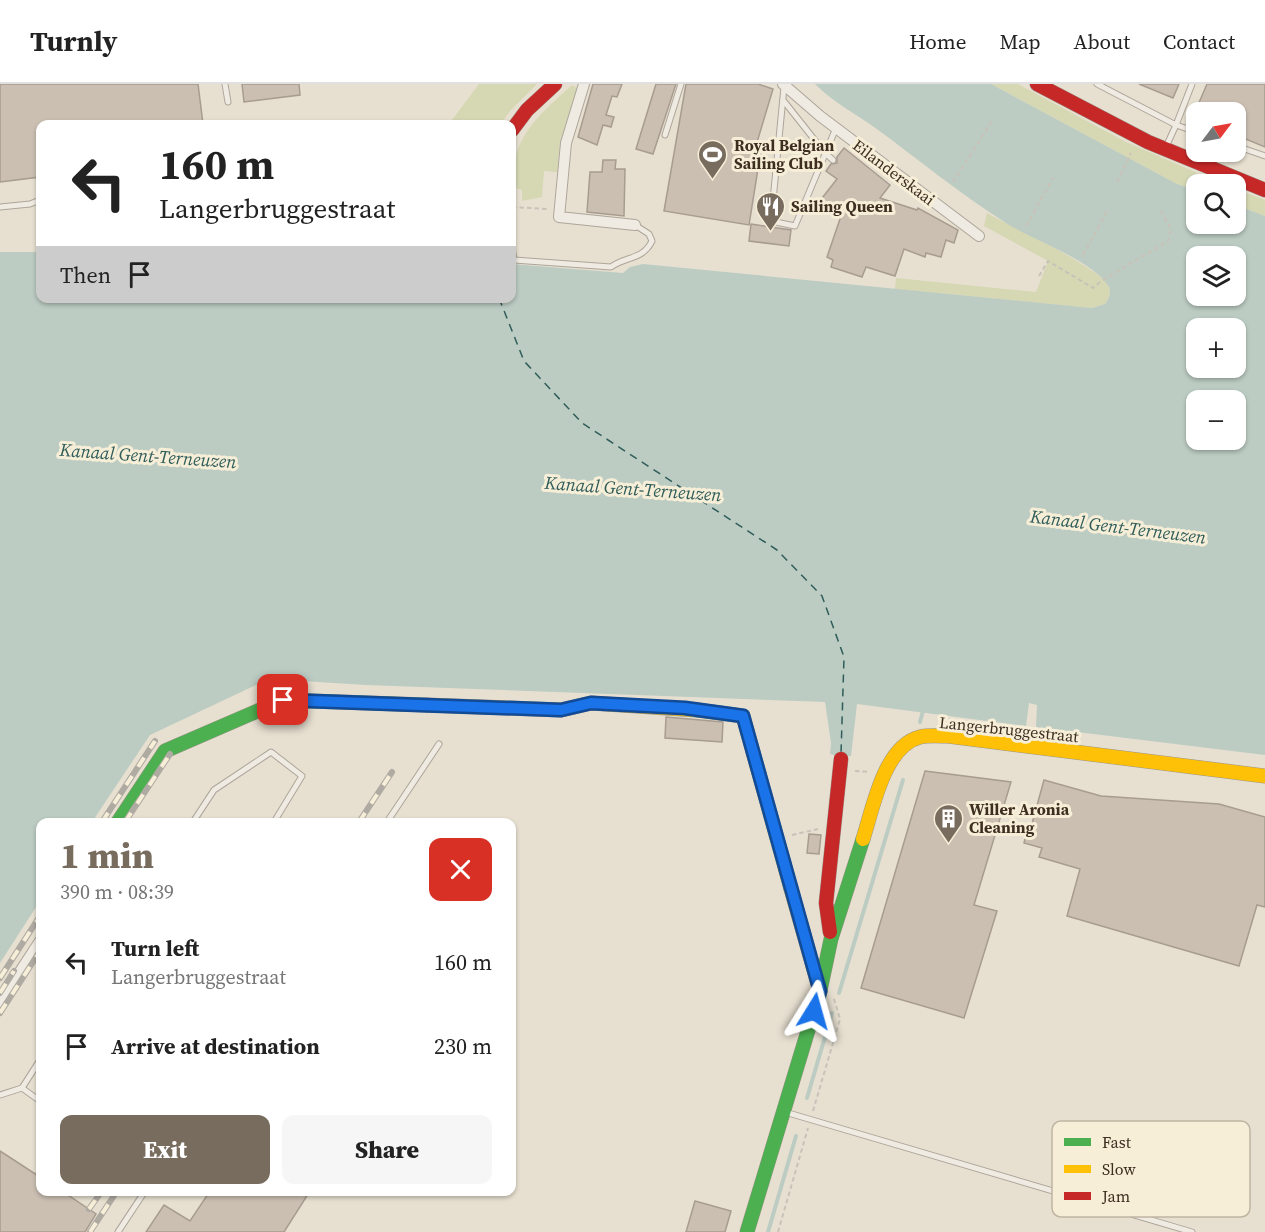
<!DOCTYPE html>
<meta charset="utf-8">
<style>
body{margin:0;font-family:"Source Serif 4",serif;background:#f6f6f6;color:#222;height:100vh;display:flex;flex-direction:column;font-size:22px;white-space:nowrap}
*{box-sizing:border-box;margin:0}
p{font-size:20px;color:#767676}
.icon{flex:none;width:33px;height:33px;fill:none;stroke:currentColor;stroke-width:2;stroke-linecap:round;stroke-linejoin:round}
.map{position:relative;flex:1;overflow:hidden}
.details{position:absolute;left:36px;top:734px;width:480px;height:378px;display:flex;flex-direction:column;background:#fff;border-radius:12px;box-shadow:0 2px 4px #0004}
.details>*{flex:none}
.hud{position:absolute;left:36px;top:36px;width:480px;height:183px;border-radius:12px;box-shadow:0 2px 4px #0004;background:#fff;color:#222;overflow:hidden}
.needle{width:39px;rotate:58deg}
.fabs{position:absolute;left:1186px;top:18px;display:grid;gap:12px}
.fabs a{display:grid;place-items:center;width:60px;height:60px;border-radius:12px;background:#fff;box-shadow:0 2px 4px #0004;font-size:30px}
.pin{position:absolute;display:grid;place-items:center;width:51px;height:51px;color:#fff;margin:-26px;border-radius:12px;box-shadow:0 3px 9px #0006}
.me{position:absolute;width:66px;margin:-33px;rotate:8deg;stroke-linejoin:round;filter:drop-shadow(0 0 4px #0008)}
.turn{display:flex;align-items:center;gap:21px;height:126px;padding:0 24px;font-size:27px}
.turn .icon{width:78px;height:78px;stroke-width:2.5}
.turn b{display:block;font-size:42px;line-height:51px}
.then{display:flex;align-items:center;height:57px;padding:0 24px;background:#0003;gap:12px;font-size:22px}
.round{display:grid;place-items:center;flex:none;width:63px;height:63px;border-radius:12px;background:#f6f6f6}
.summary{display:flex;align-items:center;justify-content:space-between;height:102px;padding:0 24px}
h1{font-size:36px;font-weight:800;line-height:45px;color:#786c5e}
.action{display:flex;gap:12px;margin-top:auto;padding:12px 24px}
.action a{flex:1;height:69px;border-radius:12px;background:#786c5e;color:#fff;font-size:24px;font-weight:800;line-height:69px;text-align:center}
.action a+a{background:#f6f6f6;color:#222}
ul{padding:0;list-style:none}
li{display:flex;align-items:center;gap:18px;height:84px;padding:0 24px}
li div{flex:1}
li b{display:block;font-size:22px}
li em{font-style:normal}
header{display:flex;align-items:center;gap:36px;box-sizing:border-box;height:84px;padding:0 30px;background:#fff;border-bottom:2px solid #e0e0e0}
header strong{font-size:28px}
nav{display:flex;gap:33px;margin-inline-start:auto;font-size:21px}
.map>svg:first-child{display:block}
.green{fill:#d6d7b3}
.water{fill:#bcccc2;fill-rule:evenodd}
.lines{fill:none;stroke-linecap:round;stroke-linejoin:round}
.stream{stroke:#bcccc2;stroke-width:4}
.ferry{stroke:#2f5d5a;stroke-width:1.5;stroke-dasharray:8 6;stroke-linecap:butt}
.building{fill:#cbbfb2;stroke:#a89c90;stroke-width:1.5}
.lane-casing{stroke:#ada599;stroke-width:7}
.street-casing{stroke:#ada599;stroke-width:12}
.fast-casing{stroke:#9c958a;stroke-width:15}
.slow-casing{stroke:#9c958a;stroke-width:15}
.jam-casing{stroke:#9c958a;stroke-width:15}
.path{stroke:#c8c2b9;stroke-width:2;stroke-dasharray:4.5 3;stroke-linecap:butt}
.lane{stroke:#efebe3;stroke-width:5}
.street{stroke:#efebe3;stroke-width:10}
.fast{stroke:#4caf50;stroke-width:14}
.slow{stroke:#ffc107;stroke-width:14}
.jam{stroke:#c62828;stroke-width:14}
.rail-casing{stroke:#afaaa2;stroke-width:6}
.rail{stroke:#f7eed8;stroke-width:4;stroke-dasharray:11;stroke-linecap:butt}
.route-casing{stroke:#114b97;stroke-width:15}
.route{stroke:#1a73e8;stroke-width:10}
.labels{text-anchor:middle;stroke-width:6;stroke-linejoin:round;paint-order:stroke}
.poi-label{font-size:16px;font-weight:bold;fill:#3d2e20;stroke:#f7eed8;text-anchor:start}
.street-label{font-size:16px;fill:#3d2e20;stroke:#f7eed8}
.water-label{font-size:18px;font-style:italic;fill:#2f5d5a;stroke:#f7eed8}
.key{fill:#f7eed8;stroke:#bfb4a1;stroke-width:1.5}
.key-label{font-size:16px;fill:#3d2e20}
</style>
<header>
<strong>Turnly</strong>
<nav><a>Home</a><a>Map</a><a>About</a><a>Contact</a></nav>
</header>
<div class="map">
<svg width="1265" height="1148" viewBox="0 0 1265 1148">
<rect width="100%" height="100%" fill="#e7e0d1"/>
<g class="green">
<polygon points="479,0 537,0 510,27 501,40 449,40"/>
<polygon points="991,0 1018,0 1126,58 1223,100 1197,100 1197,107 1177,100"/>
<path d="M 572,1 L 577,4 L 560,58 L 557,88 L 544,87 L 542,113 L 522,117 L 522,106 L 512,103 C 511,53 538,32 572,1 Z"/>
<polygon points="1236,105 1265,116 1265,132 1236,121"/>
<path d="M 987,129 C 1008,141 1103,185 1109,203 C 1112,209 1108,215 1105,220 L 1092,224 L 895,205 L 896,194 L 1036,208 L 1048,177 L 984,142 Z"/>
</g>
<path class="water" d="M 815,0 L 991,0 L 1177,100 L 1197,107 L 1197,140 L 1236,140 L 1236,121 L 1265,132 L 1265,671 L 1036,643 L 1037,621 L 1029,619 L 1026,642 L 857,620 L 851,672 L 834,674 L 834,671 L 830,670 L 831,659 L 825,618 L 366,601 L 269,595 L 150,651 L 92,738 L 40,738 L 40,817 L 0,879 L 0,168 L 40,168 L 40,214 L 512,214 L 512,180 L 623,189 L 630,183 L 643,180 L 1092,224 L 1105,220 C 1109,214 1113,207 1107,200 C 1090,176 1033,156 1006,139 C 960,110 918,75 874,43 C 854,29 832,17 815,0 ZM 1197,172 L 1236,172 L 1236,212 L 1197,212 ZM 1197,244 L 1236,244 L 1236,284 L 1197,284 ZM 1197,316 L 1236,316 L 1236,356 L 1197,356 Z"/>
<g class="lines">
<g class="stream">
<polyline points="920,638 923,627"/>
<polyline points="839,909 903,696"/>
<polyline points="807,1014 832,929"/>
<polyline points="768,1148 796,1052"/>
</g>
<polyline class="ferry" points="499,214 524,277 582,339 777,466 822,512 844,573 841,670"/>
</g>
<g class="building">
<polygon points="0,0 198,0 203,40 40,40 40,93 0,98"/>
<polygon points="242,0 299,0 300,11 244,18"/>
<polygon points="593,0 622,0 617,13 612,12 606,31 614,33 611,43 603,41 597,61 578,53"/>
<polygon points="656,0 676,0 653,70 636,65"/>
<polygon points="686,0 758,0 773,5 755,65 761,66 749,141 664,127"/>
<polygon points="1139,0 1179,0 1173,14"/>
<polygon points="1207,0 1265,0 1265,63 1236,51 1236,28 1195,28"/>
<polygon points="844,64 890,101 880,114 917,126 918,124 958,146 954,159 946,156 941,173 926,169 925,173 904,165 895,192 866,183 862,193 831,183 833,176 827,173 840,135 819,118 837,95 826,87 831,80 837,79 837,73"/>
<polygon points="603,76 616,76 615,85 625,85 624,132 587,128 590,88 602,88"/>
<polygon points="751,140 791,146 789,162 749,157"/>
<polygon points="666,633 723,638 722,658 665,654"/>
<polygon points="925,687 1011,698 974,821 997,827 964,934 861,904"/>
<polygon points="1044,696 1101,712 1219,720 1265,733 1265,823 1257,821 1239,882 1067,832 1080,785 1039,773 1042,764 1024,759 1027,746 1030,747"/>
<polygon points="809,750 821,751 819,770 807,769"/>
<polygon points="0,1067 40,1093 40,1107 62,1107 96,1130 85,1148 0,1148"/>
<polygon points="210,1107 310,1107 284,1148 146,1148 164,1121 190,1137"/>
<polygon points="695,1117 731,1127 725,1148 686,1148"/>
</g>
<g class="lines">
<defs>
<g id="lane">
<polyline points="225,0 228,18"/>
<polyline points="1097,0 1176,41 1192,0"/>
<polyline points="784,3 771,137 795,142 836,44"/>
<polyline points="783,16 825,69 833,76"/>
<polyline points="665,51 681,0"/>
<polyline points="1236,62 1265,72"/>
<polyline points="1165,65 1176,41 1197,48"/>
<polyline points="0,123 30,120 40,116"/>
<path d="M 512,163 L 514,176 L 611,183 C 626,172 643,176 652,157 L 649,150 L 635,141"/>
<polyline points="193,738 214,706 271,668 302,692 274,738"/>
<polyline points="387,738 439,660"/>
<polyline points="22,1004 40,1017"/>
<polyline points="0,1011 22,1004 40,976"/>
<polyline points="785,1028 1192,1148"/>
<polyline points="118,1148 145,1107"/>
</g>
<g id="street">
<polyline points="584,0 566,59 559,133 635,141"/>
<polyline points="783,0 820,32 979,152"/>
<polyline points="0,918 40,857"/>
</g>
<g id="fast">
<polyline points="697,626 743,632 791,805"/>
<polyline points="118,738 165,667 283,616 427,621"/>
<polyline points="747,1148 820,907 831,855 863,755"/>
</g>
<g id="slow">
<polyline points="427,621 561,626 591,619 697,626"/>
<path d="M 863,755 C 873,724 884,662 920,653 C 928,651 939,652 948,652 L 1265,692"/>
<polyline points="791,805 820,907"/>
</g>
<g id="jam">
<polyline points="1037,0 1148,58 1265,106"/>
<polyline points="512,46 527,26 555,0"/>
<polyline points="830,848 826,819 841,675"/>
</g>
</defs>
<use href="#lane" class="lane-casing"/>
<use href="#street" class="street-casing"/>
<use href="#fast" class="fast-casing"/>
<use href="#slow" class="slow-casing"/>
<use href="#jam" class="jam-casing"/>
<g class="path">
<polyline points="953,98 992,37"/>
<polyline points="1117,98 1131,69"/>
<polyline points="512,123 548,125"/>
<polyline points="1026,142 1053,94"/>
<polyline points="1083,171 1107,127"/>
<polyline points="1039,192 1048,177 1093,204 1101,197 1168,157 1171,145 1161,127"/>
<polyline points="855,687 870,688"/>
<polyline points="792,751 818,745"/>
<polyline points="813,1027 840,935 833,912"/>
<polyline points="778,1148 808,1044"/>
</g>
<use href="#lane" class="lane"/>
<use href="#street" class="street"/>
<use href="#fast" class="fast"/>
<use href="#slow" class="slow"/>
<use href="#jam" class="jam"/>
<defs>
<g id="rail">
<polyline points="102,738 155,657"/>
<polyline points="125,738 170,670"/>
<polyline points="359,738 392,688"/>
<polyline points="0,894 40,832"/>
<polyline points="0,909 14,887"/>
<polyline points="0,929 40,867"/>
<polyline points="89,1125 102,1107"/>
<polyline points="90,1148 117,1107"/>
</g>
</defs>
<use href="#rail" class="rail-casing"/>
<use href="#rail" class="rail"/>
</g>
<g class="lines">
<defs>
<polyline id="route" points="283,616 561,626 591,619 685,624 743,632 820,907 814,927"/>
</defs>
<use href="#route" class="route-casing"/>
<use href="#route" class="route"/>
</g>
<defs>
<symbol id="stadium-pin" viewBox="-11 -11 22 30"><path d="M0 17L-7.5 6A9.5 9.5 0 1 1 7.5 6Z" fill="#786c5e" stroke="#f7eed8"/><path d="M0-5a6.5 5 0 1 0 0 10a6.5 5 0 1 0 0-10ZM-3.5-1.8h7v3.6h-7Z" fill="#fff"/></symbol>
<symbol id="restaurant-pin" viewBox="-11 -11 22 30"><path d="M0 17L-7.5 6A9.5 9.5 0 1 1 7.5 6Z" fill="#786c5e" stroke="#f7eed8"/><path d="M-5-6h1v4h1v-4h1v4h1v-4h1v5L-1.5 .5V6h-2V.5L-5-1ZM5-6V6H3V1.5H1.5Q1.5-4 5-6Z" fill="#fff"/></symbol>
<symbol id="building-pin" viewBox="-11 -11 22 30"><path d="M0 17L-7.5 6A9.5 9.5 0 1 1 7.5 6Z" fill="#786c5e" stroke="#f7eed8"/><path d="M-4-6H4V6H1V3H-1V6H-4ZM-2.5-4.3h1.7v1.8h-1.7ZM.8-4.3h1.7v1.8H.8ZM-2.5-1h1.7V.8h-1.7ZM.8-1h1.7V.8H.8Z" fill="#fff"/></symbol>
</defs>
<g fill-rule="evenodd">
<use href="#stadium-pin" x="696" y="54" width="33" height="45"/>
<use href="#restaurant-pin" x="754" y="106" width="33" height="45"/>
<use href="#building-pin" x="932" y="718" width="33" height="45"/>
</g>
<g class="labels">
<g class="poi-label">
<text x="734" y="67">Royal Belgian<tspan x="734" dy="18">Sailing Club</tspan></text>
<text x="791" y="128">Sailing Queen</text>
<text x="969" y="731">Willer Aronia<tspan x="969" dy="18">Cleaning</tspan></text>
</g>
<g class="street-label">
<text transform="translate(894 88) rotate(37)" y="6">Eilanderskaai</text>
<text transform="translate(1009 645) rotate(6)" y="6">Langerbruggestraat</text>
</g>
<g class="water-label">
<text transform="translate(148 372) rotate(4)" y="6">Kanaal Gent-Terneuzen</text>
<text transform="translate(633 405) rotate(4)" y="6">Kanaal Gent-Terneuzen</text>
<text transform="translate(1118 443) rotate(7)" y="6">Kanaal Gent-Terneuzen</text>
</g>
</g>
<rect x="1052" y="1037" width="198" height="96" rx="9" class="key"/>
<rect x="1064" y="1054" width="27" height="8" fill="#4caf50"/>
<rect x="1064" y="1081" width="27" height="8" fill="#ffc107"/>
<rect x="1064" y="1108" width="27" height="8" fill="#c62828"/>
<g class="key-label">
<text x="1102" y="1064">Fast</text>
<text x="1102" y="1091">Slow</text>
<text x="1102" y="1118">Jam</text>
</g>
</svg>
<div class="fabs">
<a><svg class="needle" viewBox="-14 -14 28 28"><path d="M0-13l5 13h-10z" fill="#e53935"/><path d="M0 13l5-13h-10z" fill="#767676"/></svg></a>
<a><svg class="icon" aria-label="search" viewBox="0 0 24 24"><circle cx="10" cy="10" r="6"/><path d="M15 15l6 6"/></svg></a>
<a><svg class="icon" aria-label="layers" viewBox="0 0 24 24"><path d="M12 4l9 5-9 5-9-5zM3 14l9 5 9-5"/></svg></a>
<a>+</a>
<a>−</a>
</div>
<div class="pin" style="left:283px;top:616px;background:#d93025"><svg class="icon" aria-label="arrive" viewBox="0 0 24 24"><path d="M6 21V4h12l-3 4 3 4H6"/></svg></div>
<svg class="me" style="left:814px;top:927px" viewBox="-20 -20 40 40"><path d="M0-17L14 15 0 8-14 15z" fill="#1a73e8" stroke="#fff" stroke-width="4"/></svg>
<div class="hud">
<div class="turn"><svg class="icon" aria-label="left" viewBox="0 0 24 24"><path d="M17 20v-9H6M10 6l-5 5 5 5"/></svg><div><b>160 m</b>Langerbruggestraat</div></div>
<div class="then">Then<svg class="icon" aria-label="arrive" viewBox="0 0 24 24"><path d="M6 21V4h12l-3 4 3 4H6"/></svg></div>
</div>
<section class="details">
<div class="summary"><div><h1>1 min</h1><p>390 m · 08:39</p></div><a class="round" style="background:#d93025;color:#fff"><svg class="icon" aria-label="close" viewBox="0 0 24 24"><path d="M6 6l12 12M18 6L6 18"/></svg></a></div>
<ul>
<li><svg class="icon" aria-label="left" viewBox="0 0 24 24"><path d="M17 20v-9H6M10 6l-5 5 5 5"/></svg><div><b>Turn left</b><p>Langerbruggestraat</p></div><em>160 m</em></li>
<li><svg class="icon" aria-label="arrive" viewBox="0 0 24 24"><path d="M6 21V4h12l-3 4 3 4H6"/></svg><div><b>Arrive at destination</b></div><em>230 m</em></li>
</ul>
<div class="action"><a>Exit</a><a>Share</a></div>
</section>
</div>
